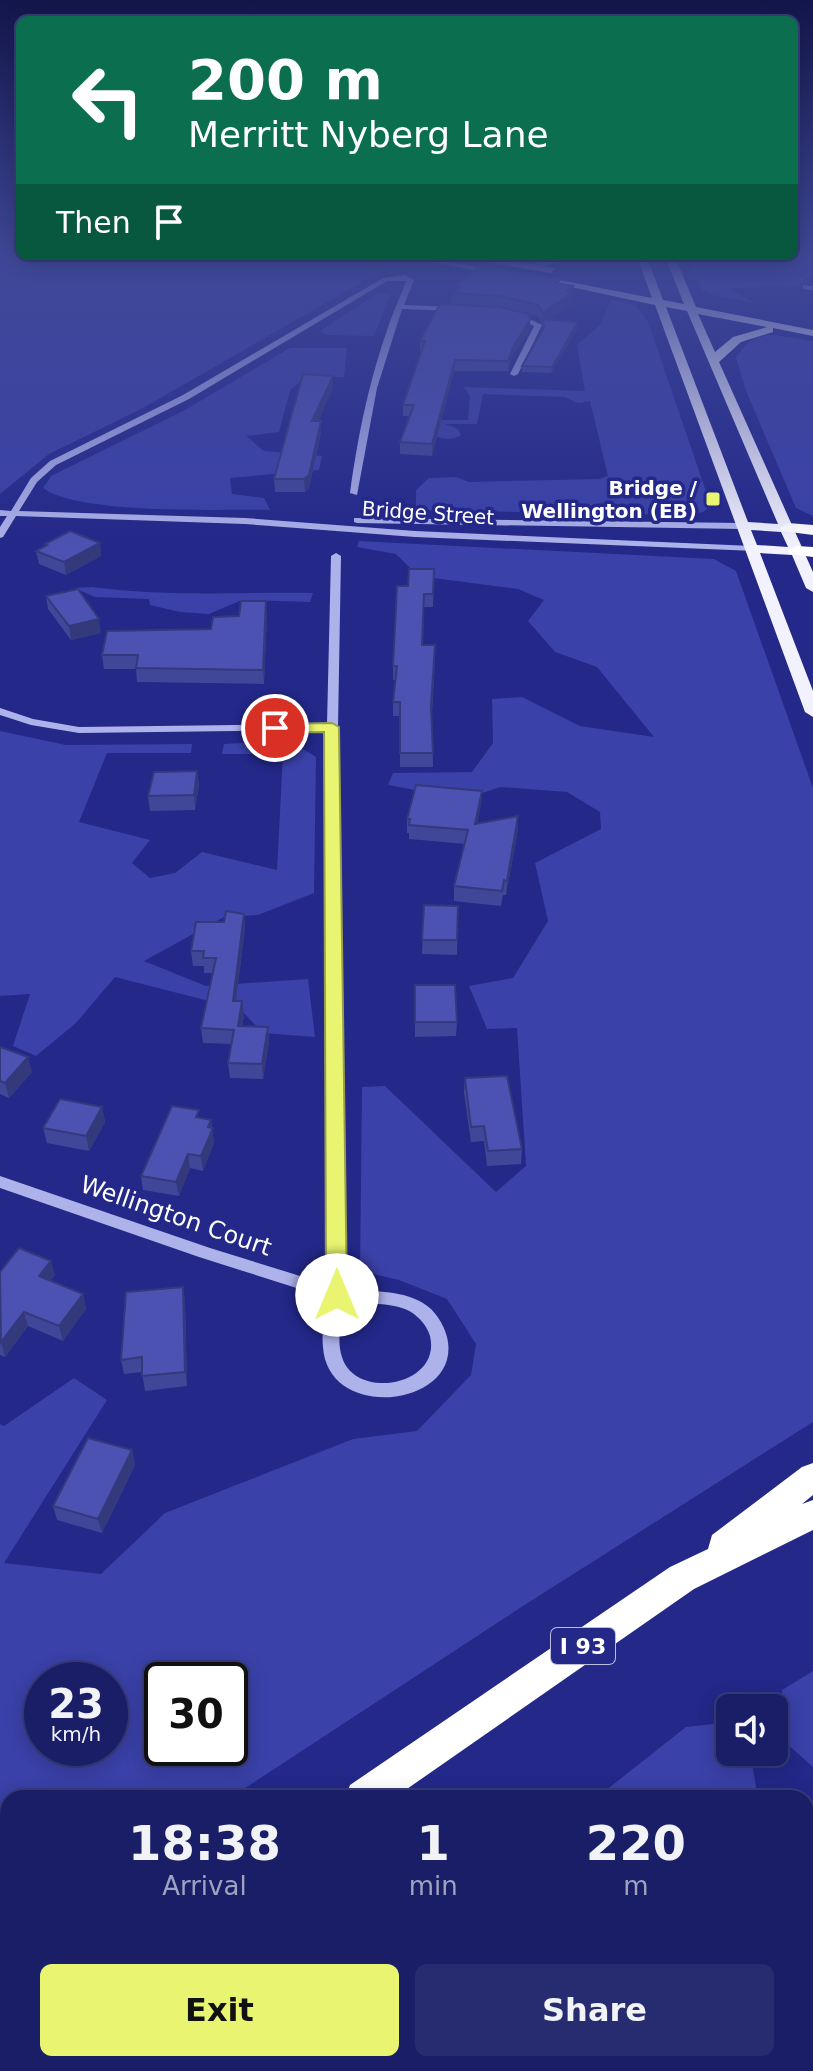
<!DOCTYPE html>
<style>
body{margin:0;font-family:"DejaVu Sans",sans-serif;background:#272b70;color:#f1f3f6;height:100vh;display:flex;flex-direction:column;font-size:30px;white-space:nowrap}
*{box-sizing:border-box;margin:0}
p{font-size:26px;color:#9fa2c0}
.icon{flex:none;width:44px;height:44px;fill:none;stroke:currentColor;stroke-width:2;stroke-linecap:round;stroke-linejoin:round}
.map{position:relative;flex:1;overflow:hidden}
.panel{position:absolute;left:0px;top:1790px;width:814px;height:282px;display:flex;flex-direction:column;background:#1a1e67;border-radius:24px 24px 0 0;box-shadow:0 4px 20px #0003,0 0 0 2px #383c7b}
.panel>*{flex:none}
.banner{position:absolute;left:16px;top:16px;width:782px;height:244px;border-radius:12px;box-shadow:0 4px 20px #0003,0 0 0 2px #383c7b;background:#0b6e4f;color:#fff;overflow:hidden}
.buttons{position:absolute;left:716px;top:1694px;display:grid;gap:16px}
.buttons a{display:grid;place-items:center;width:72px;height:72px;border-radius:12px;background:#1a1e67;box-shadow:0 4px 20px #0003,0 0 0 2px #383c7b;font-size:40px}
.speed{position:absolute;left:24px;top:1662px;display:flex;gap:16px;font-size:40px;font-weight:700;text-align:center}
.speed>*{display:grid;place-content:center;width:104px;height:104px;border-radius:50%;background:#1a1e67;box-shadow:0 4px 20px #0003,0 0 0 2px #383c7b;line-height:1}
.speed small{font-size:20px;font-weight:400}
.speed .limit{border:4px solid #111;border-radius:12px;background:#fff;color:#111}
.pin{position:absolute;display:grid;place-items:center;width:68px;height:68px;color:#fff;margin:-34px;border:4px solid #fff;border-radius:50%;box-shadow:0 2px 8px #0007}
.me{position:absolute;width:88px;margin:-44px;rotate:0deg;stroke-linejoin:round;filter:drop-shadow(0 0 6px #0008)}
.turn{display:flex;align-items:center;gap:28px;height:168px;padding:0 40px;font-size:36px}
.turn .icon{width:104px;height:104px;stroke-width:2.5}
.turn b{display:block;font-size:56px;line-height:68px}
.then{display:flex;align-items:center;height:76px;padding:0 40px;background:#0003;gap:16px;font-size:30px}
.eta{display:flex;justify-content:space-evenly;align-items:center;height:136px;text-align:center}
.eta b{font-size:48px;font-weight:800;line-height:56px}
.primary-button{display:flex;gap:16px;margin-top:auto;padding:16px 40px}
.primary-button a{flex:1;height:92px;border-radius:12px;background:#e9f571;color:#111;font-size:32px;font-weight:800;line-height:92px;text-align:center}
.primary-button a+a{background:#272b70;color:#f1f3f6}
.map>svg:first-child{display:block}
.green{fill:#3a41a8;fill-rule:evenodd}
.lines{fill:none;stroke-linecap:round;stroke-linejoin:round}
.minor{fill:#aeb2ea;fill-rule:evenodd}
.major{fill:#f2f2fe;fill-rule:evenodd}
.highway{fill:#fff;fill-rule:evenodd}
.wall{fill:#404798}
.shaded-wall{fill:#34397c}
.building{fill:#4b52b1;stroke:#34397c;stroke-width:2}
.route{fill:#e9f571;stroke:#979f49;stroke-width:2}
.poi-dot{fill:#e9f571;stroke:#232889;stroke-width:3}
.labels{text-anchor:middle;stroke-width:7;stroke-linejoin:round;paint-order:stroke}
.far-poi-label{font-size:20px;font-weight:bold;fill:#fff;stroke:#232889;text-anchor:end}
.far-street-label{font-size:20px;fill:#fff;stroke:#232889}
.shield{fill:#232889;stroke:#bdbedc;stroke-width:2}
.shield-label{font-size:22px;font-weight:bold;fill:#fff}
.street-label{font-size:24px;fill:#fff;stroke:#232889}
</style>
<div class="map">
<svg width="813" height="2071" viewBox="0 0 813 2071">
<rect width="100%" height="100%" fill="#232889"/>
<g class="green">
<polygon points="0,257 360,257 397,262 141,409 49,454 0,494"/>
<polygon points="685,257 813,257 813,273 797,287 729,288 757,304 709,294 706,291 703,292"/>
<polygon points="380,292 391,294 374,336 327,335 320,331"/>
<path d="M 611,299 L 635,305 L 648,322 L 711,506 L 703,512 L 685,515 L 416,510 L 416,490 L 429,478 L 456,477 L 469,482 L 599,479 L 608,476 L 590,401 L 578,403 L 565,397 L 483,394 L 477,424 L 445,424 L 458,429 L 461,435 C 448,443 436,437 424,430 L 426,420 L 468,420 L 470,396 L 464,387 L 585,391 L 577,345 L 601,324 Z"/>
<path d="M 774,335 L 813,341 L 813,516 L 796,508 L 747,393 L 736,358 C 746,341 754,336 774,335 Z"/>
<path d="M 290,348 L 347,348 L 344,377 L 308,376 L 290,390 L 279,432 L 246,436 L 264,451 L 322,456 L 319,470 L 230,478 L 232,494 L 264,498 L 270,510 C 219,509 80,515 43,488 L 51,476 L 185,410 Z"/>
<path d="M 359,541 L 714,559 L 736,571 L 813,788 L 813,1422 L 523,1606 L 230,1798 L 8,1798 L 8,1946 L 0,1952 L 0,1424 L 4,1426 L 74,1378 L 107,1400 L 4,1563 L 101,1574 L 165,1513 L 353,1439 L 417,1431 L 471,1375 L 476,1344 L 447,1299 L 399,1280 L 360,1271 L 362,1087 L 385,1086 L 496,1192 L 526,1166 L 517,1028 L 487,1029 L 469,986 L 513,978 L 548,921 L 535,863 L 601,829 L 600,812 L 567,792 L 500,787 L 465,799 L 388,785 L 393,773 L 472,772 L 493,743 L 492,699 L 522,697 L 580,726 L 654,737 L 597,667 L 555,652 L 528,621 L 544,600 L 518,589 L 418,576 L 396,554 L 357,547 ZM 42,1680 L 110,1680 L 110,1748 L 42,1748 ZM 162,1680 L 230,1680 L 230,1748 L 162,1748 Z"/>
<path d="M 92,587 C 166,597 239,592 313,593 L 310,602 L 242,600 L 209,614 L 180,612 L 150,605 L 149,599 L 95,597 L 74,588 Z"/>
<path d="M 0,731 L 66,745 L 192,744 L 191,753 L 107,753 L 79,822 L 150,840 L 132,863 L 150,878 L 175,873 L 202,852 L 277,870 L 283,754 L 222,754 L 224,744 C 260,742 285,735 316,757 L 314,893 L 258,915 L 224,917 L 144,961 L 206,986 L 308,979 L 315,1037 L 263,1033 L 240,1009 L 115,977 L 76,1023 L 36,1056 L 13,1046 L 30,994 L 0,996 Z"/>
<polygon points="813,1671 813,1767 786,1743 782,1690"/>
<polygon points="730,1722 730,1752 750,1752 758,1798 596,1798 686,1727"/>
</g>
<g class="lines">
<g class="minor">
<path d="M 405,275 L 414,280 L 404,305 L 455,307 L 459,309 L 455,311 L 402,309 L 377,388 L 357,495 L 350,493 C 360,421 375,353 404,287 L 406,281 L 387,281 L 189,399 L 56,465 L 37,482 L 19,511 L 245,518 L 415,531 L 752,546 L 757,549 L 755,551 L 415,537 L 245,524 L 16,516 L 3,537 L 0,538 L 0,527 L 7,516 L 0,516 L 0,510 L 11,511 L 31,478 L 50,461 L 183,395 L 383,278 Z"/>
<polygon points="803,285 813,286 813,290 803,289"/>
<polygon points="515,312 542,325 518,374 514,376 510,374 534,326 512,316 511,314"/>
<polygon points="354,518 742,523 747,526 742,529 357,523 354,522"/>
<path d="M 336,553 L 341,556 L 338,727 L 345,1289 C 371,1292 399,1289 423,1303 C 435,1310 443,1323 447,1337 C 464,1406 328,1424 323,1347 C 321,1331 326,1314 328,1298 L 199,1257 L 0,1188 L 0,1176 L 210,1248 L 329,1285 L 326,730 L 79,733 L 31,725 L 0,715 L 0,708 L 33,719 L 79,727 L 327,724 L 331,556 ZM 344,1302 C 365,1305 392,1301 411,1312 C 420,1318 427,1326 430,1336 C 442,1386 355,1401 342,1357 C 336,1340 342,1320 344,1302 Z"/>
</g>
<g class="major">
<polygon points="399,257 422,257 508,272 503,275"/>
<polygon points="487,257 529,264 566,257 591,257 543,266 555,268 551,273 484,262"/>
<path d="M 637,257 L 647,257 L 663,300 L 684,304 L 665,257 L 675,257 L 696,307 L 813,330 L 813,336 L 773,328 L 773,332 L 741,342 L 719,362 L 813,572 L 813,592 L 806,588 L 792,555 L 760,553 L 813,691 L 813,717 L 805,712 L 655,305 L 529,278 L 534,275 L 652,298 ZM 666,307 L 687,311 L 778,524 L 748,522 ZM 698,314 L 767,327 L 733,337 L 715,352 ZM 751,530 L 781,532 L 788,547 L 757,545 Z"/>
</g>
<g class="highway">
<polygon points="788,523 813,525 813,535 782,531 780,528"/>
<polygon points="796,546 813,547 813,557 790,554 788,551"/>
<polygon points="813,1463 813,1495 802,1504 813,1500 813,1530 694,1589 394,1798 345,1798 350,1785 670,1567 708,1549 712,1535 802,1467"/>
<polygon points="813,1887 813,1928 806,1931 806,1890"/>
<polygon points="8,2024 8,2064 12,2064 0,2069 0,2027"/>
<polygon points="593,2064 638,2064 635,2071 590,2071"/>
</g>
</g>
<g class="wall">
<polygon points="561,284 573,286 572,303 549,319 578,322 578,328 551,373 522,372 522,366 543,329 542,324 538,316 508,309 530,320 530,330 512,357 508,371 454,371 432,456 400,454 400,442 410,416 403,416 403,405 421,351 420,351 420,341 451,304 452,293 455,291 455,285"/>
<polygon points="333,376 333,388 318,421 321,421 321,433 309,488 305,492 275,492 274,479"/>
<polygon points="100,543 101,556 66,575 39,564 36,551 45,546 45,544"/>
<polygon points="434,569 433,607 424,607 423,645 435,658 432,714 433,767 400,767 400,716 393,716 393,702 396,680 393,680 393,666 408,586"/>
<polygon points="46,596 101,633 71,640 48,609"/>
<polygon points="267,614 264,684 137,682 136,669 104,669 102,655 211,629 239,616"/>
<polygon points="197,771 199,785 195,810 150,811 148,796"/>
<polygon points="482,791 481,805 477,823 518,830 506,895 503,895 501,906 454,901 454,886 465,844 409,839 409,833 407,833 407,819"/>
<polygon points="424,905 458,906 457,955 422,954"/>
<polygon points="244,914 245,928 236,1001 244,1016 242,1026 268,1027 269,1042 263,1079 230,1078 228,1063 231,1044 203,1043 201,1028 213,973 204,973 204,966 193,966 191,951 224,922"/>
<polygon points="415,985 457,1022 456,1036 415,1037"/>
<polygon points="0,1047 32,1072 9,1098 0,1094"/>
<polygon points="465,1078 522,1149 521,1164 487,1166 484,1141 471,1142 464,1093"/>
<polygon points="102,1107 105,1122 89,1151 47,1143 43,1128"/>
<polygon points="201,1118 211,1120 214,1143 203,1171 190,1168 179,1196 143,1190 141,1176"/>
<polygon points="0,1272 55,1275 50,1281 83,1294 86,1309 63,1341 28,1326 5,1357 0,1355"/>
<polygon points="183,1287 185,1301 187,1386 145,1391 142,1372 124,1374 121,1360"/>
<polygon points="132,1450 135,1465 102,1533 57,1520 53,1506"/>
</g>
<g class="shaded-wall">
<polygon points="573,286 572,303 543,323 542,319 542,324 543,313"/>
<polygon points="530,320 530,330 512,357 508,371 508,361 513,347"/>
<polygon points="578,322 578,328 551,373 552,367"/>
<polygon points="455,360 454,371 432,456 432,444"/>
<polygon points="333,376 333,388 313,433 312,421"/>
<polygon points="321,421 321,433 309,488 305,492 304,479"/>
<polygon points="100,543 101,556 66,575 64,562"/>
<polygon points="266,601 267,614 264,684 263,670"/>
<polygon points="99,619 101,633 71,640 69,626"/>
<polygon points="197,771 199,785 195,810 194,795"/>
<polygon points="482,791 481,805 475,838 475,824"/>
<polygon points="518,816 518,830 506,895 507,881"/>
<polygon points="244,914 245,928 234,1016 233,1001"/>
<polygon points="242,1001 244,1016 239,1041 238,1026"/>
<polygon points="268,1027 269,1042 263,1079 262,1064"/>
<polygon points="28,1057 32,1072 9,1098 5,1083"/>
<polygon points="102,1107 105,1122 89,1151 86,1136"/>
<polygon points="211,1120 214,1143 203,1171 201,1156 208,1127"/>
<polygon points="188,1154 190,1168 179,1196 176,1182"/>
<polygon points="51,1261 55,1275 42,1291 39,1276"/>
<polygon points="183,1287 185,1301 187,1386 185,1372"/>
<polygon points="83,1294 86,1309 63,1341 59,1326"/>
<polygon points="24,1312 28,1326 5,1357 1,1342"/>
<polygon points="132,1450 135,1465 102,1533 98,1519"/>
</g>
<g class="building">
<polygon points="481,265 561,279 556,283 573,286 567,291 573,292 543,313 538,305 500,296 452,293 461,286 455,285"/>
<polygon points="440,304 499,307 529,314 530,320 513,347 508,361 455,360 432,444 400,442 414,405 403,405 425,341 420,341"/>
<polygon points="542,319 578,322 552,367 522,366 544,327"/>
<polygon points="303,374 333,376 312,421 321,421 309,475 304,479 274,479"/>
<polygon points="70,531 100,543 64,562 36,551 47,545 45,544"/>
<polygon points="409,569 434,569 433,594 424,594 422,645 435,645 431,706 433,753 400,753 400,702 393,702 397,666 393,666 397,586 408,586"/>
<polygon points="78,589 99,619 69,626 46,596"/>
<polygon points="241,601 266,601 263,670 136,668 138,655 102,655 107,631 211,629 213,617 239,616"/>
<polygon points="197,771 194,795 148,796 154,772"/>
<polygon points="416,785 482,791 475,824 518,816 507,881 504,880 502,891 454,886 468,830 409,825 410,819 407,819"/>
<polygon points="424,905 458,906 457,940 422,940"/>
<polygon points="226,911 244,914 233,1001 242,1001 238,1026 268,1027 262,1064 228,1063 234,1030 201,1028 216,958 203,958 204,951 191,951 196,922 224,922"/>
<polygon points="415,985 455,985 457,1022 415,1022"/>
<polygon points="0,1047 28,1057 5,1083 0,1081"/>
<polygon points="507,1076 522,1149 488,1151 484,1126 471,1127 465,1078"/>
<polygon points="60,1099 102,1107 86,1136 43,1128"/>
<polygon points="172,1106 199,1110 196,1117 211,1120 208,1127 213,1128 201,1156 188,1154 176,1182 141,1176"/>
<polygon points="19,1248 51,1261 39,1276 83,1294 59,1326 24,1312 1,1342 0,1272"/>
<polygon points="183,1287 185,1372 142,1376 142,1357 121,1360 126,1292"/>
<polygon points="88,1438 132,1450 98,1519 53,1506"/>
</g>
<linearGradient id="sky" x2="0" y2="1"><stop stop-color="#13164b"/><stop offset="0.47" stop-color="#3f4897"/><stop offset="1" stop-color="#3f4897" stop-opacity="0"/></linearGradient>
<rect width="813" height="547" fill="url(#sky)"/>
<polygon class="route" points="332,723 339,727 347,1295 344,1301 337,1303 329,1301 326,1295 324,732 275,733 268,728 275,724"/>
<rect class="poi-dot" x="705" y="491" width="16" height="16" rx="4"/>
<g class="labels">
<g class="far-poi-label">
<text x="697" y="495">Bridge /<tspan x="697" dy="23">Wellington (EB)</tspan></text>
</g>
<g class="far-street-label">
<text transform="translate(428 513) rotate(4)" y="7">Bridge Street</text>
</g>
<rect class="shield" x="551" y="1628" width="64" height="36" rx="6"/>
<g class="shield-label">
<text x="583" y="1654">I 93</text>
</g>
<g class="street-label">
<text transform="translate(176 1216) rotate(19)" y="8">Wellington Court</text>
</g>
</g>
</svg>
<div class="buttons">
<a><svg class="icon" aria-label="sound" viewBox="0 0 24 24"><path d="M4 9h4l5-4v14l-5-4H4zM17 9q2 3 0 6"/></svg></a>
</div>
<div class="speed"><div>23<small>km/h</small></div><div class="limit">30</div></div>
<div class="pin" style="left:275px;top:728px;background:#d93025"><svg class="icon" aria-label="arrive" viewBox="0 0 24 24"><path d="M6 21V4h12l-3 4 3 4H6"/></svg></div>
<svg class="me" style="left:337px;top:1295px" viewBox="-20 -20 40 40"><circle r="19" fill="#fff"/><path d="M0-13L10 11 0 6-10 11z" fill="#e9f571"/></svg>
<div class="banner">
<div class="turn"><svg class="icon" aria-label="left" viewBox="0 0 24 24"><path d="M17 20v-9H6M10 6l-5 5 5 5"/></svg><div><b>200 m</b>Merritt Nyberg Lane</div></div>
<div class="then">Then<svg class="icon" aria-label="arrive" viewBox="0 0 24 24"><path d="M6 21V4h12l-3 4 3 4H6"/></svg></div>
</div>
<section class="panel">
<div class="eta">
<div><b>18:38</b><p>Arrival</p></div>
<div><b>1</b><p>min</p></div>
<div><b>220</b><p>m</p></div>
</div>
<div class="primary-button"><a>Exit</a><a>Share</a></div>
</section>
</div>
